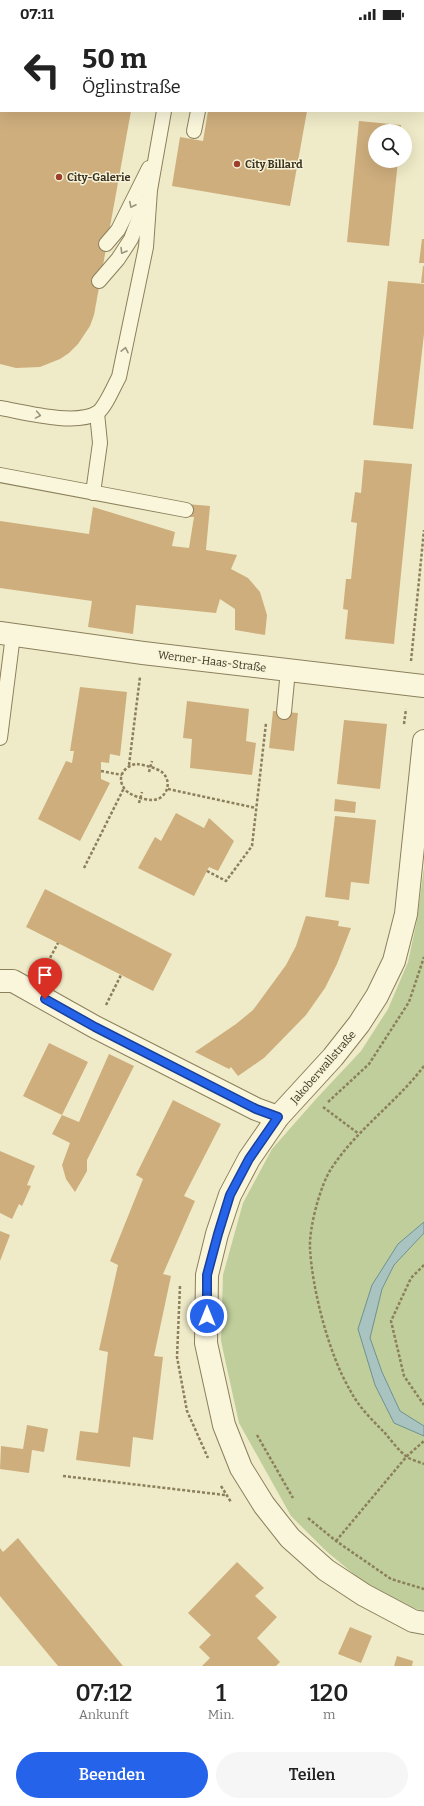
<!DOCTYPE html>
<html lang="de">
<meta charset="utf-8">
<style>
body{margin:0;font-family:Bitter,serif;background:#f6f6f6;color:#222;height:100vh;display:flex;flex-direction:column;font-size:15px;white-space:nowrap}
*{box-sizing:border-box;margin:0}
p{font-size:13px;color:#767676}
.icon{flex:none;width:22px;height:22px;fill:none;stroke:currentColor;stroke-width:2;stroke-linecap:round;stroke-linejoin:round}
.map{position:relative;height:1638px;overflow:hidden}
.side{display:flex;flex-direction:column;background:#fff;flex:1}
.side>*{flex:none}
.top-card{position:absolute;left:0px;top:0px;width:424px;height:84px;box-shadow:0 4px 16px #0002;background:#fff;color:#222;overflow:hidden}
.controls{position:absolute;left:368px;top:96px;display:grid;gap:8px}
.controls a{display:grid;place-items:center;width:44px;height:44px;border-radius:50%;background:#fff;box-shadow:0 4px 16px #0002;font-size:20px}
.pin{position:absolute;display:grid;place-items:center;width:34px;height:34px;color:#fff;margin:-41px -17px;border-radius:50% 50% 50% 0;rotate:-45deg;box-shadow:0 0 4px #0007}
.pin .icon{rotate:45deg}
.me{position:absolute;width:44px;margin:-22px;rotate:0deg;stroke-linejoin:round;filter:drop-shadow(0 0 3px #0008)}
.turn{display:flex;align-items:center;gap:14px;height:84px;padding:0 16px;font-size:18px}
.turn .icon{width:52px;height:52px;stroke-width:2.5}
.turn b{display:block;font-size:28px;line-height:34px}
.eta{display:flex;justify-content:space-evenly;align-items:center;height:68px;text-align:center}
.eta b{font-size:24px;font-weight:600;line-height:28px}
.action{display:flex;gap:8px;margin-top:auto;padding:8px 16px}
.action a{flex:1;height:46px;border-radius:24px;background:#2563eb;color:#fff;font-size:16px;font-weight:600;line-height:46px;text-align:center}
.action a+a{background:#f6f6f6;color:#222}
.status{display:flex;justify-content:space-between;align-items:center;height:28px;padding:0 20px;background:#fff;direction:ltr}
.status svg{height:11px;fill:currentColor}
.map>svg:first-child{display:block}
.green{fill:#bfce9b}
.water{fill:#a9c3c1;stroke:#6f9290}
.building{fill:#ceae7d}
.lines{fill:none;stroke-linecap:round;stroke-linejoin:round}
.service-casing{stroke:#8c7f5c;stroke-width:16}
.minor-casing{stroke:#8c7f5c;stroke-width:24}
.tertiary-casing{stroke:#8c7f5c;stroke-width:24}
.path{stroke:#8c7f5c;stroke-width:2.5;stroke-dasharray:3 2;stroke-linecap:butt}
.service{stroke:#faf6dc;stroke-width:14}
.minor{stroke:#faf6dc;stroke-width:22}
.tertiary{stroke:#faf6dc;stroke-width:22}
.oneway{stroke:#9b947e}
.route-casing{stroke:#184099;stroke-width:10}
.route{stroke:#2563eb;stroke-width:7}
.poi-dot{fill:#9c3f2b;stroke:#f7f3d8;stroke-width:1.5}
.labels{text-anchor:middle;stroke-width:3;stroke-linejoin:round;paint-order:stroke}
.poi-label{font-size:11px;font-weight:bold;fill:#3c3320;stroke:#f7f3d8;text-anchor:start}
.street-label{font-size:11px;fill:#3c3320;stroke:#f7f3d8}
</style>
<div class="status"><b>07:11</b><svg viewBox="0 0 49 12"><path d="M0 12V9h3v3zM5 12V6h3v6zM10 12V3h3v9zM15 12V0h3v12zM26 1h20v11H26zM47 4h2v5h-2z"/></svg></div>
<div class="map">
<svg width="424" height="1638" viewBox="0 0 424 1638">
<rect width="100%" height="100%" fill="#efebc8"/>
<polygon class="green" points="424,839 424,1583 414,1580 362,1553 325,1522 291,1488 239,1395 221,1313 223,1247 243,1175 272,1121 316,1071 361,1023 388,981 408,934 417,892"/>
<polygon class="water" points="424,1194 424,1205 394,1237 382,1261 370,1310 382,1344 400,1383 424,1398 424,1408 394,1395 375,1357 358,1301 372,1257 398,1216"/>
<g class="building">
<polygon points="0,83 131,83 94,287 90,298 78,316 69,325 60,331 40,339 16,340 0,336"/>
<polygon points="208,83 307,83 290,178 172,158 180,109 203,113"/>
<polygon points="359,93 401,97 400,103 375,103 375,133 398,133 389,218 347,214"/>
<polygon points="422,211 424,211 424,235 419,235"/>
<polygon points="423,238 424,238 424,255 421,255"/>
<polygon points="388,253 424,256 424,306 413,401 373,397"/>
<polygon points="364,432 412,436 394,616 345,611 348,582 343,581 346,551 351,551 357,495 351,494 355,464 361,465"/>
<polygon points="187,476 210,478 206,522 237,527 231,541 248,550 260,564 267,587 265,607 235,602 235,581 220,571 216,585 136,577 133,606 88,599 92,573 0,560 0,493 89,506 93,479 175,504 172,518 189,520 194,489 185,489"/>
<polygon points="80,659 127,664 120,728 110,726 109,735 101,734 101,751 110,755 80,813 38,791 66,733 72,735 74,723 70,723"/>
<polygon points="187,673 249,681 246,713 256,715 252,747 190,740 192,711 183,710"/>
<polygon points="273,683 298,685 294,723 269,720"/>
<polygon points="344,692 387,696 380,761 337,756"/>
<polygon points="335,771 356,774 355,785 334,783"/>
<polygon points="176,785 204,800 209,790 234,813 218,843 209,839 194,868 138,840 155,809 161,813"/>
<polygon points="335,788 376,792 369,856 351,854 349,872 325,869"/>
<polygon points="45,861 172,926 153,963 26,899"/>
<polygon points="306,888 339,893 338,898 351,900 337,936 325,960 306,987 264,1030 238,1048 231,1039 229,1041 195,1024 236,996 253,982 286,937 296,918"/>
<polygon points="49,1015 88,1034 62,1087 23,1068"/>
<polygon points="109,1026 134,1038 87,1132 87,1143 75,1164 66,1151 62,1137 70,1115 52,1106 62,1087 79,1094"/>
<polygon points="173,1072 221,1096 184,1168 195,1173 163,1246 171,1248 154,1328 163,1329 153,1412 133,1409 130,1439 76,1432 80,1403 98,1405 108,1324 99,1322 118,1237 110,1233 143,1151 136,1147"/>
<polygon points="0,1123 35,1138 27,1157 31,1158 22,1178 19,1176 12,1191 0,1185"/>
<polygon points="0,1203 10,1207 0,1233"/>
<polygon points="27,1397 48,1401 44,1424 32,1422 29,1445 0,1441 1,1418 23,1421"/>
<polygon points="18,1510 44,1542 123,1638 58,1638 0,1568 0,1520 3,1524"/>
<polygon points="237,1534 264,1560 255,1568 277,1589 257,1610 280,1634 276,1638 202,1638 210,1630 199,1619 211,1607 188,1585"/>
<polygon points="350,1599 372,1608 361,1635 338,1626"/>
<polygon points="397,1628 413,1633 412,1638 394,1638"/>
</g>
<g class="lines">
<defs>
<g id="service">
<polyline points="179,1 179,0"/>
<polyline points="214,1 214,0"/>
<polyline points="423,32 424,32"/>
<polyline points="194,103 198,83"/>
<polyline points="106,216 118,202 149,140"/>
<polyline points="99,253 118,231 131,211 145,175"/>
<path d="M 0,380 C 24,384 75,398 97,385 C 105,380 114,358 119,349 L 146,219 L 150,162 L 164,83"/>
<polyline points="0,447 186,482"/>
<polyline points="93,465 100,415 97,385"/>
<polyline points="284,684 288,642"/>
<polyline points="0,710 13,607"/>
</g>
<g id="minor">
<polyline points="0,605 143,625 424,658"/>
<polyline points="0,953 13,953 95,999 256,1081 278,1089"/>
</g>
<polyline id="tertiary" points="424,713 406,886 394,933 377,968 359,996 333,1029 278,1089 249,1131 230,1167 217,1206 207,1247 206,1315 224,1397 241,1440 264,1477 290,1510 326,1542 364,1567 413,1593 424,1595"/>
</defs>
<use href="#service" class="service-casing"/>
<use href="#minor" class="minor-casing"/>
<use href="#tertiary" class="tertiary-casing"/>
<g class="path">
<polyline points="411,633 424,502"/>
<polyline points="404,696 406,681"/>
<path d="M 137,736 C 144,737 158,740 163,745 C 173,755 166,772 152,772 C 144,772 128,767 124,760 C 116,749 125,737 137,736 Z"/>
<polyline points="129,737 140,649"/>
<polyline points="101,743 122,747"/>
<polyline points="149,744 152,733"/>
<polyline points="168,761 256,780"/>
<polyline points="139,775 142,764"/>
<polyline points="84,840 124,760"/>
<polyline points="207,843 226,853 252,818 266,695"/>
<polyline points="43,943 58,915"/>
<polyline points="106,977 121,947"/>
<path d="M 424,1038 C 396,1075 356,1102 331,1141 C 320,1158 309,1200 310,1220 C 312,1261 329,1327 350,1362 C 358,1378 372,1392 384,1404 C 391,1412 399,1423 407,1429 C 412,1432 419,1434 424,1436"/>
<polyline points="328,1074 369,1036 409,974 424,929"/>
<polyline points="323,1079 359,1106"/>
<polyline points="424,1237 411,1250 391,1293 404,1348 424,1377"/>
<polyline points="180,1258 177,1329 187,1383 208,1430"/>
<polyline points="257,1407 293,1470"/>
<polyline points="63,1448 225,1467"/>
<polyline points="221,1458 231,1474"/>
<polyline points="308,1490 336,1513 391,1551 424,1561"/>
<polyline points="336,1513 407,1428 424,1413"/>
</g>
<use href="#service" class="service"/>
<use href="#minor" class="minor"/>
<use href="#tertiary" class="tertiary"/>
</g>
<defs><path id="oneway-chevron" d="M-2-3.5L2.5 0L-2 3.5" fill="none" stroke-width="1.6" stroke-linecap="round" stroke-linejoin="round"/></defs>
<g class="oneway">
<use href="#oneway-chevron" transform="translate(132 177) rotate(117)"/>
<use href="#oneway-chevron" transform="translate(123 223) rotate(121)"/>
<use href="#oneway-chevron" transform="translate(125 322) rotate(-78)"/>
<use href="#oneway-chevron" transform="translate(38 387) rotate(10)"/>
</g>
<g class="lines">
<defs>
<polyline id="route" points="45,971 95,999 256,1081 278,1089 249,1131 230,1167 218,1206 207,1247 207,1288"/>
</defs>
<use href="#route" class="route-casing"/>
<use href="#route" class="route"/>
</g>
<g class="poi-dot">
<circle cx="237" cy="136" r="4"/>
<circle cx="59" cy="149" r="4"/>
</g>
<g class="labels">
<g class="poi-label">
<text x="245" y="140">City Billard</text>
<text x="67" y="153">City-Galerie</text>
</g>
<g class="street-label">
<text transform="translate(212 633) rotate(7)" y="4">Werner-Haas-Straße</text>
<text transform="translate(323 1039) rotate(-49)" y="4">Jakoberwallstraße</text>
</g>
</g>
</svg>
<div class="controls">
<a><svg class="icon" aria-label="search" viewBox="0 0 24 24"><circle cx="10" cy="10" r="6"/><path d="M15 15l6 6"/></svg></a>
</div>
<div class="pin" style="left:45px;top:971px;background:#d93025"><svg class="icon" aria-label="arrive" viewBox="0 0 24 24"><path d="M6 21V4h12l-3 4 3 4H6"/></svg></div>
<svg class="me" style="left:207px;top:1288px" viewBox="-20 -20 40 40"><circle r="17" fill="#2563eb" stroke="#fff" stroke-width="3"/><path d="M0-11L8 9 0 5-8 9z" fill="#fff"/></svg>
<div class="top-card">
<div class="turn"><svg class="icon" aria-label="left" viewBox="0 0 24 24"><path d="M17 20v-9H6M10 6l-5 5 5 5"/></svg><div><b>50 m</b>Öglinstraße</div></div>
</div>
</div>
<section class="side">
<div class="eta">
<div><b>07:12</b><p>Ankunft</p></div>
<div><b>1</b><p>Min.</p></div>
<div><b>120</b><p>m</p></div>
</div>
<div class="action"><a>Beenden</a><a>Teilen</a></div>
</section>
